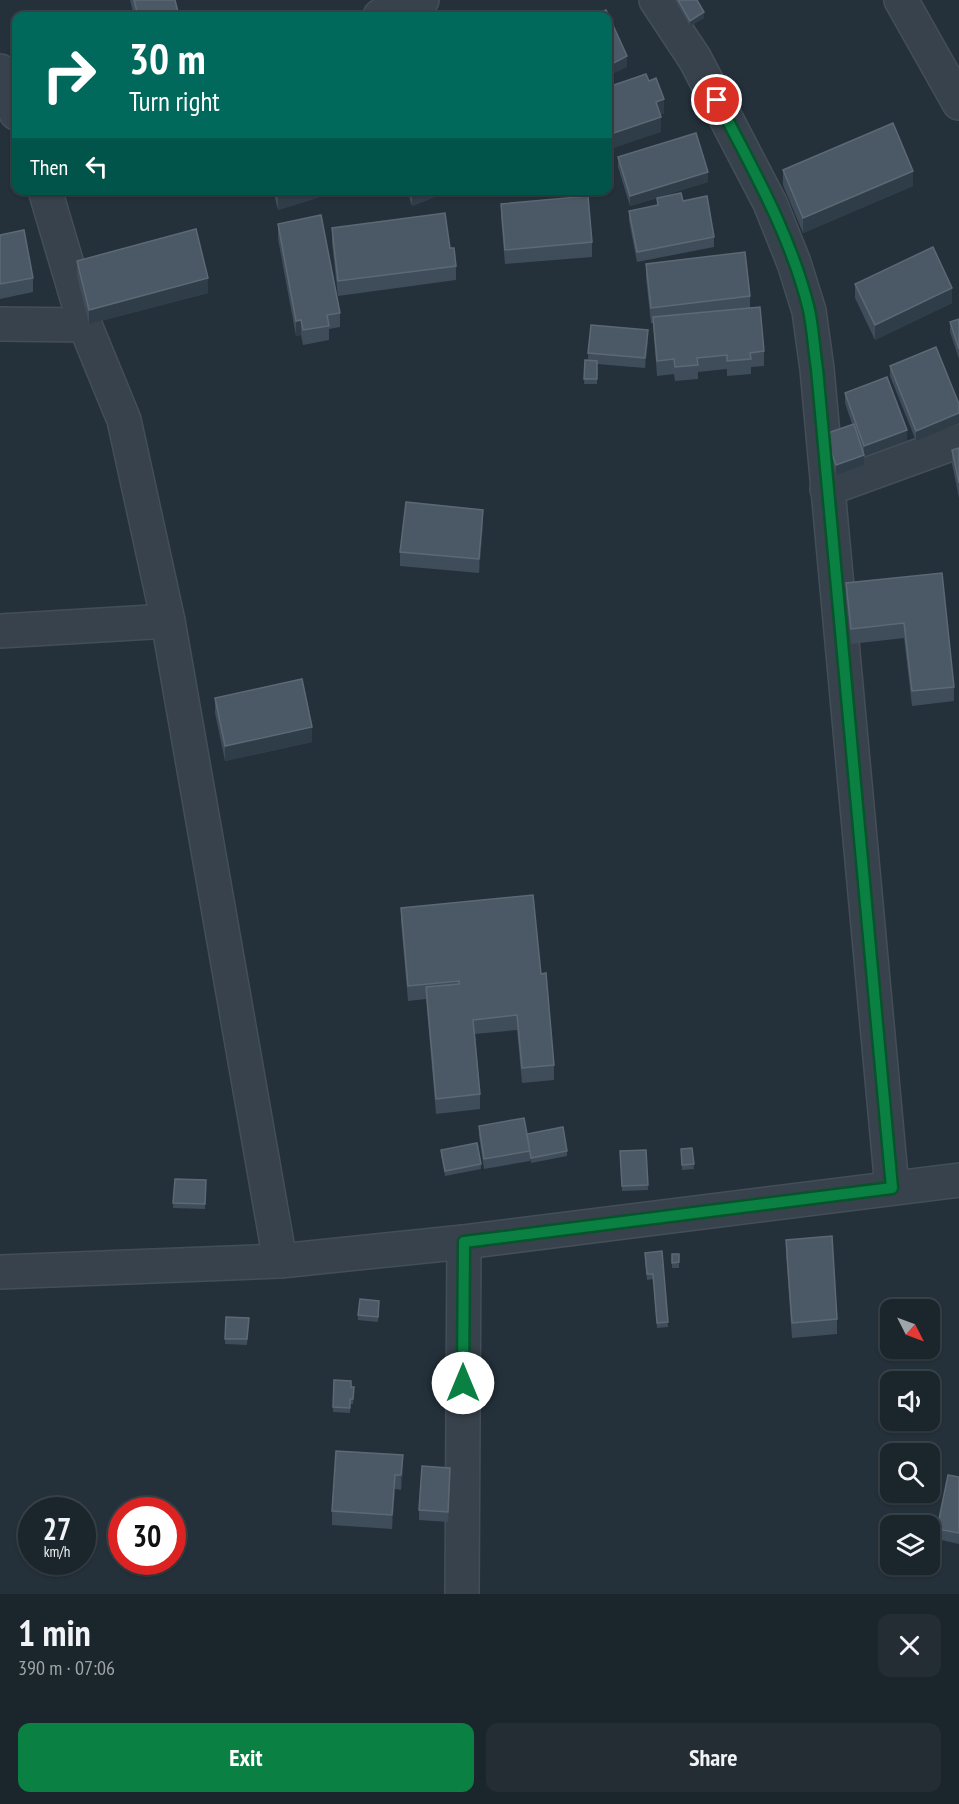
<!DOCTYPE html>
<meta charset="utf-8">
<style>
body{margin:0;font-family:"PT Sans Narrow",sans-serif;background:#242d34;color:#f1f3f6;height:100vh;display:flex;flex-direction:column;font-size:22px;white-space:nowrap}
*{box-sizing:border-box;margin:0}
p{font-size:20px;color:#a0a5a9}
.icon{flex:none;width:33px;height:33px;fill:none;stroke:currentColor;stroke-width:2;stroke-linecap:round;stroke-linejoin:round}
.map{position:relative;height:1594px;overflow:hidden}
.drawer{display:flex;flex-direction:column;background:#1b252c;flex:1}
.drawer>*{flex:none}
.guide{position:absolute;left:12px;top:12px;width:600px;height:183px;border-radius:12px;box-shadow:0 2px 4px #0004,0 0 0 2px #394248;background:#00695c;color:#fff;overflow:hidden}
.needle{width:39px;rotate:132deg}
.buttons{position:absolute;left:880px;top:1299px;display:grid;gap:12px}
.buttons a{display:grid;place-items:center;width:60px;height:60px;border-radius:12px;background:#1b252c;box-shadow:0 2px 4px #0004,0 0 0 2px #394248;font-size:30px}
.speed{position:absolute;left:18px;top:1497px;display:flex;gap:12px;font-size:30px;font-weight:700;text-align:center}
.speed>*{display:grid;place-content:center;width:78px;height:78px;border-radius:50%;background:#1b252c;box-shadow:0 2px 4px #0004,0 0 0 2px #394248;line-height:1}
.speed small{font-size:15px;font-weight:400}
.speed .limit{border:9px solid #d22;background:#fff;color:#111}
.pin{position:absolute;display:grid;place-items:center;width:51px;height:51px;color:#fff;margin:-26px;border:3px solid #fff;border-radius:50%;box-shadow:0 2px 6px #0007}
.me{position:absolute;width:66px;margin:-33px;rotate:0deg;stroke-linejoin:round;filter:drop-shadow(0 0 4px #0008)}
.turn{display:flex;align-items:center;gap:21px;height:126px;padding:0 18px;font-size:27px}
.turn .icon{width:78px;height:78px;stroke-width:2.5}
.turn b{display:block;font-size:42px;line-height:51px}
.then{display:flex;align-items:center;height:57px;padding:0 18px;background:#0003;gap:12px;font-size:22px}
.round{display:grid;place-items:center;flex:none;width:63px;height:63px;border-radius:12px;background:#242d34}
.headline{display:flex;align-items:center;justify-content:space-between;height:102px;padding:0 18px}
h1{font-size:36px;font-weight:700;line-height:45px}
.button{display:flex;gap:12px;margin-top:auto;padding:12px 18px}
.button a{flex:1;height:69px;border-radius:12px;background:#0b8043;color:#fff;font-size:24px;font-weight:700;line-height:69px;text-align:center}
.button a+a{background:#242d34;color:#f1f3f6}
.map>svg:first-child{display:block}
.lines{fill:none;stroke-linecap:round;stroke-linejoin:round}
.minor-casing{stroke:#444e58;stroke-width:36}
.minor{stroke:#38424c;stroke-width:33}
.wall{fill:#3f4d5a}
.shaded-wall{fill:#2f3d49}
.building{fill:#4b5966;stroke:#5c6975;stroke-width:1.5}
.route-casing{stroke:#07532c;stroke-width:15}
.route{stroke:#0b8043;stroke-width:10}
</style>
<div class="map">
<svg width="959" height="1594" viewBox="0 0 959 1594">
<rect width="100%" height="100%" fill="#24313b"/>
<g class="lines">
<defs>
<g id="minor">
<polyline points="656,0 695,59 770,203 794,263 809,311 817,369 892,1188"/>
<polyline points="901,0 959,103"/>
<polyline points="380,16 422,0"/>
<polyline points="0,71 16,113"/>
<polyline points="45,190 85,325 124,420 168,621 280,1261"/>
<polyline points="0,324 85,325"/>
<polyline points="827,489 959,441"/>
<polyline points="0,631 168,621"/>
<polyline points="0,1272 280,1261 464,1242 959,1180"/>
<polyline points="462,1594 464,1242"/>
</g>
</defs>
<use href="#minor" class="minor-casing"/>
<use href="#minor" class="minor"/>
</g>
<g class="wall">
<polygon points="130,0 175,0 179,16 134,16"/>
<polygon points="675,0 697,0 704,18 690,26"/>
<polygon points="618,157 708,182 659,197 683,201 714,237 714,247 637,262 629,221 629,211 657,205 657,198 630,206 618,167"/>
<polygon points="783,170 913,186 803,233 783,185"/>
<polygon points="273,190 323,190 323,196 278,210"/>
<polygon points="407,190 452,190 412,206"/>
<polygon points="501,204 592,242 592,257 505,264 501,218"/>
<polygon points="278,224 340,313 340,327 329,329 329,340 303,345 301,335 296,336 278,239"/>
<polygon points="332,228 450,248 456,266 456,280 338,296 332,243"/>
<polygon points="0,235 33,278 33,292 0,299"/>
<polygon points="77,261 208,293 89,324 77,276"/>
<polygon points="646,264 750,296 750,308 764,351 764,366 751,367 751,374 727,376 727,369 698,372 698,379 675,381 674,374 657,376 653,323 651,323 646,278"/>
<polygon points="855,284 952,303 875,340 855,298"/>
<polygon points="959,319 959,359 950,332 950,322"/>
<polygon points="648,340 645,368 597,364 597,384 584,384 585,360 588,360 588,353"/>
<polygon points="890,366 959,404 916,441 890,376"/>
<polygon points="845,393 907,440 864,456 864,465 836,475 825,444 825,434 852,424 845,403"/>
<polygon points="959,448 959,498 952,464 952,450"/>
<polygon points="483,525 479,573 400,566 400,552"/>
<polygon points="942,573 954,687 954,701 912,706 904,638 851,644 846,598 846,583"/>
<polygon points="215,698 312,742 225,761 215,713"/>
<polygon points="401,908 541,974 554,1065 554,1080 522,1083 517,1030 475,1034 480,1094 480,1109 436,1114 426,999 408,1001 401,922"/>
<polygon points="479,1126 527,1134 567,1151 567,1156 531,1163 530,1157 530,1161 484,1169 479,1136"/>
<polygon points="692,1148 694,1169 682,1170 681,1149"/>
<polygon points="441,1150 481,1164 481,1169 445,1176 441,1155"/>
<polygon points="646,1150 648,1190 622,1191 620,1151"/>
<polygon points="175,1179 206,1180 205,1209 173,1208"/>
<polygon points="786,1240 837,1319 837,1334 792,1338 786,1254"/>
<polygon points="662,1251 668,1327 657,1328 653,1279 647,1280 645,1258"/>
<rect x="672" y="1254" width="7" height="14"/>
<polygon points="379,1306 378,1322 358,1320 358,1315"/>
<polygon points="226,1317 249,1318 247,1345 225,1344"/>
<polygon points="334,1380 354,1387 353,1404 350,1404 350,1413 333,1412"/>
<polygon points="403,1470 401,1490 395,1489 392,1529 332,1525 332,1511"/>
<polygon points="959,1477 959,1544 937,1539 937,1529"/>
<polygon points="450,1478 448,1522 419,1520 419,1510"/>
</g>
<g class="shaded-wall">
<polygon points="704,12 704,18 690,26 690,21"/>
<polygon points="627,56 627,67 608,76 608,66"/>
<polygon points="664,99 664,114 656,116 656,102"/>
<polygon points="661,117 661,132 608,150 608,135"/>
<polygon points="913,171 913,186 803,233 803,218"/>
<polygon points="708,172 708,182 630,206 630,196"/>
<polygon points="63,190 87,190 63,197"/>
<polygon points="293,190 323,190 323,196 278,210 278,195"/>
<polygon points="426,190 452,190 412,206 412,196"/>
<polygon points="208,278 208,293 89,324 89,310"/>
<polygon points="952,288 952,303 875,340 875,325"/>
<polygon points="301,320 301,335 296,336 296,321"/>
<polygon points="648,330 648,340 645,368 645,358"/>
<polygon points="959,413 959,423 916,441 916,431"/>
<polygon points="907,430 907,440 864,456 864,465 836,475 836,465 864,455 864,446"/>
<polygon points="483,510 483,525 479,573 479,559"/>
<polygon points="312,727 312,742 225,761 225,746"/>
<polygon points="403,1455 403,1470 401,1490 401,1475"/>
<polygon points="395,1475 395,1489 392,1529 392,1515"/>
</g>
<g class="building">
<polygon points="134,0 175,0 179,16 138,16"/>
<polygon points="678,0 697,0 704,12 690,21"/>
<polygon points="606,10 627,56 608,66 608,16 593,16"/>
<polygon points="646,74 649,81 656,78 664,99 656,102 661,117 608,135 608,87"/>
<polygon points="893,123 913,171 803,218 783,170"/>
<polygon points="696,133 708,172 630,196 618,157"/>
<polygon points="277,190 293,190 278,195"/>
<polygon points="410,190 426,190 412,196"/>
<polygon points="681,193 683,201 707,196 714,237 637,252 629,211 658,205 657,198"/>
<polygon points="588,196 592,242 505,250 501,204"/>
<polygon points="445,213 450,248 454,248 456,266 338,281 332,228"/>
<polygon points="321,215 340,313 327,315 329,326 303,330 301,320 296,321 278,224"/>
<polygon points="196,229 208,278 89,310 77,261"/>
<polygon points="24,230 33,278 0,284 0,235"/>
<polygon points="933,247 952,288 875,325 855,284"/>
<polygon points="745,252 750,296 651,308 646,264"/>
<polygon points="760,307 764,351 750,353 751,359 727,361 727,355 697,358 698,365 675,367 674,359 657,361 653,317"/>
<polygon points="959,319 959,349 950,322"/>
<polygon points="591,325 648,330 645,358 588,353"/>
<polygon points="936,347 959,404 959,413 916,431 890,366"/>
<polygon points="585,360 597,361 597,379 584,379"/>
<polygon points="887,377 907,430 864,446 845,393"/>
<polygon points="854,424 864,455 836,465 825,434"/>
<polygon points="959,448 959,483 952,450"/>
<polygon points="406,502 483,510 479,559 400,552"/>
<polygon points="942,573 954,687 912,691 904,623 851,629 846,583"/>
<polygon points="302,679 312,727 225,746 215,698"/>
<polygon points="533,895 541,974 546,973 554,1065 522,1068 517,1015 473,1020 480,1094 436,1099 426,987 459,984 459,981 408,986 401,908"/>
<polygon points="524,1118 530,1151 484,1159 479,1126"/>
<polygon points="563,1127 567,1151 531,1158 527,1134"/>
<polygon points="477,1143 481,1164 445,1171 441,1150"/>
<polygon points="692,1148 694,1164 682,1165 681,1149"/>
<polygon points="646,1150 648,1185 622,1186 620,1151"/>
<polygon points="175,1179 206,1180 205,1204 173,1203"/>
<polygon points="832,1236 837,1319 792,1323 786,1240"/>
<polygon points="662,1251 668,1322 657,1323 653,1274 647,1274 645,1253"/>
<polygon points="672,1254 679,1254 679,1262 672,1263"/>
<polygon points="360,1299 379,1301 378,1317 358,1315"/>
<polygon points="226,1317 249,1318 247,1339 225,1339"/>
<polygon points="334,1380 351,1381 351,1387 354,1387 353,1399 350,1399 350,1408 333,1407"/>
<polygon points="336,1451 403,1455 401,1475 395,1475 392,1515 332,1511"/>
<polygon points="422,1466 450,1468 448,1512 419,1510"/>
<polygon points="948,1475 959,1477 959,1533 937,1529"/>
</g>
<g class="lines">
<defs>
<path id="route" d="M 463,1383 L 464,1242 L 892,1188 L 817,369 C 814,350 813,329 809,310 C 791,235 752,168 717,100"/>
</defs>
<use href="#route" class="route-casing"/>
<use href="#route" class="route"/>
</g>
</svg>
<div class="buttons">
<a><svg class="needle" viewBox="-14 -14 28 28"><path d="M0-13l5 13h-10z" fill="#e53935"/><path d="M0 13l5-13h-10z" fill="#a0a5a9"/></svg></a>
<a><svg class="icon" aria-label="sound" viewBox="0 0 24 24"><path d="M4 9h4l5-4v14l-5-4H4zM17 9q2 3 0 6"/></svg></a>
<a><svg class="icon" aria-label="search" viewBox="0 0 24 24"><circle cx="10" cy="10" r="6"/><path d="M15 15l6 6"/></svg></a>
<a><svg class="icon" aria-label="layers" viewBox="0 0 24 24"><path d="M12 4l9 5-9 5-9-5zM3 14l9 5 9-5"/></svg></a>
</div>
<div class="speed"><div>27<small>km/h</small></div><div class="limit">30</div></div>
<div class="pin" style="left:717px;top:100px;background:#d93025"><svg class="icon" aria-label="arrive" viewBox="0 0 24 24"><path d="M6 21V4h12l-3 4 3 4H6"/></svg></div>
<svg class="me" style="left:463px;top:1383px" viewBox="-20 -20 40 40"><circle r="19" fill="#fff"/><path d="M0-13L10 11 0 6-10 11z" fill="#0b8043"/></svg>
<div class="guide">
<div class="turn"><svg class="icon" aria-label="right" viewBox="0 0 24 24"><path d="M7 20v-9h11M14 6l5 5-5 5"/></svg><div><b>30 m</b>Turn right</div></div>
<div class="then">Then<svg class="icon" aria-label="left" viewBox="0 0 24 24"><path d="M17 20v-9H6M10 6l-5 5 5 5"/></svg></div>
</div>
</div>
<section class="drawer">
<div class="headline"><div><h1>1 min</h1><p>390 m · 07:06</p></div><a class="round"><svg class="icon" aria-label="close" viewBox="0 0 24 24"><path d="M6 6l12 12M18 6L6 18"/></svg></a></div>
<div class="button"><a>Exit</a><a>Share</a></div>
</section>
